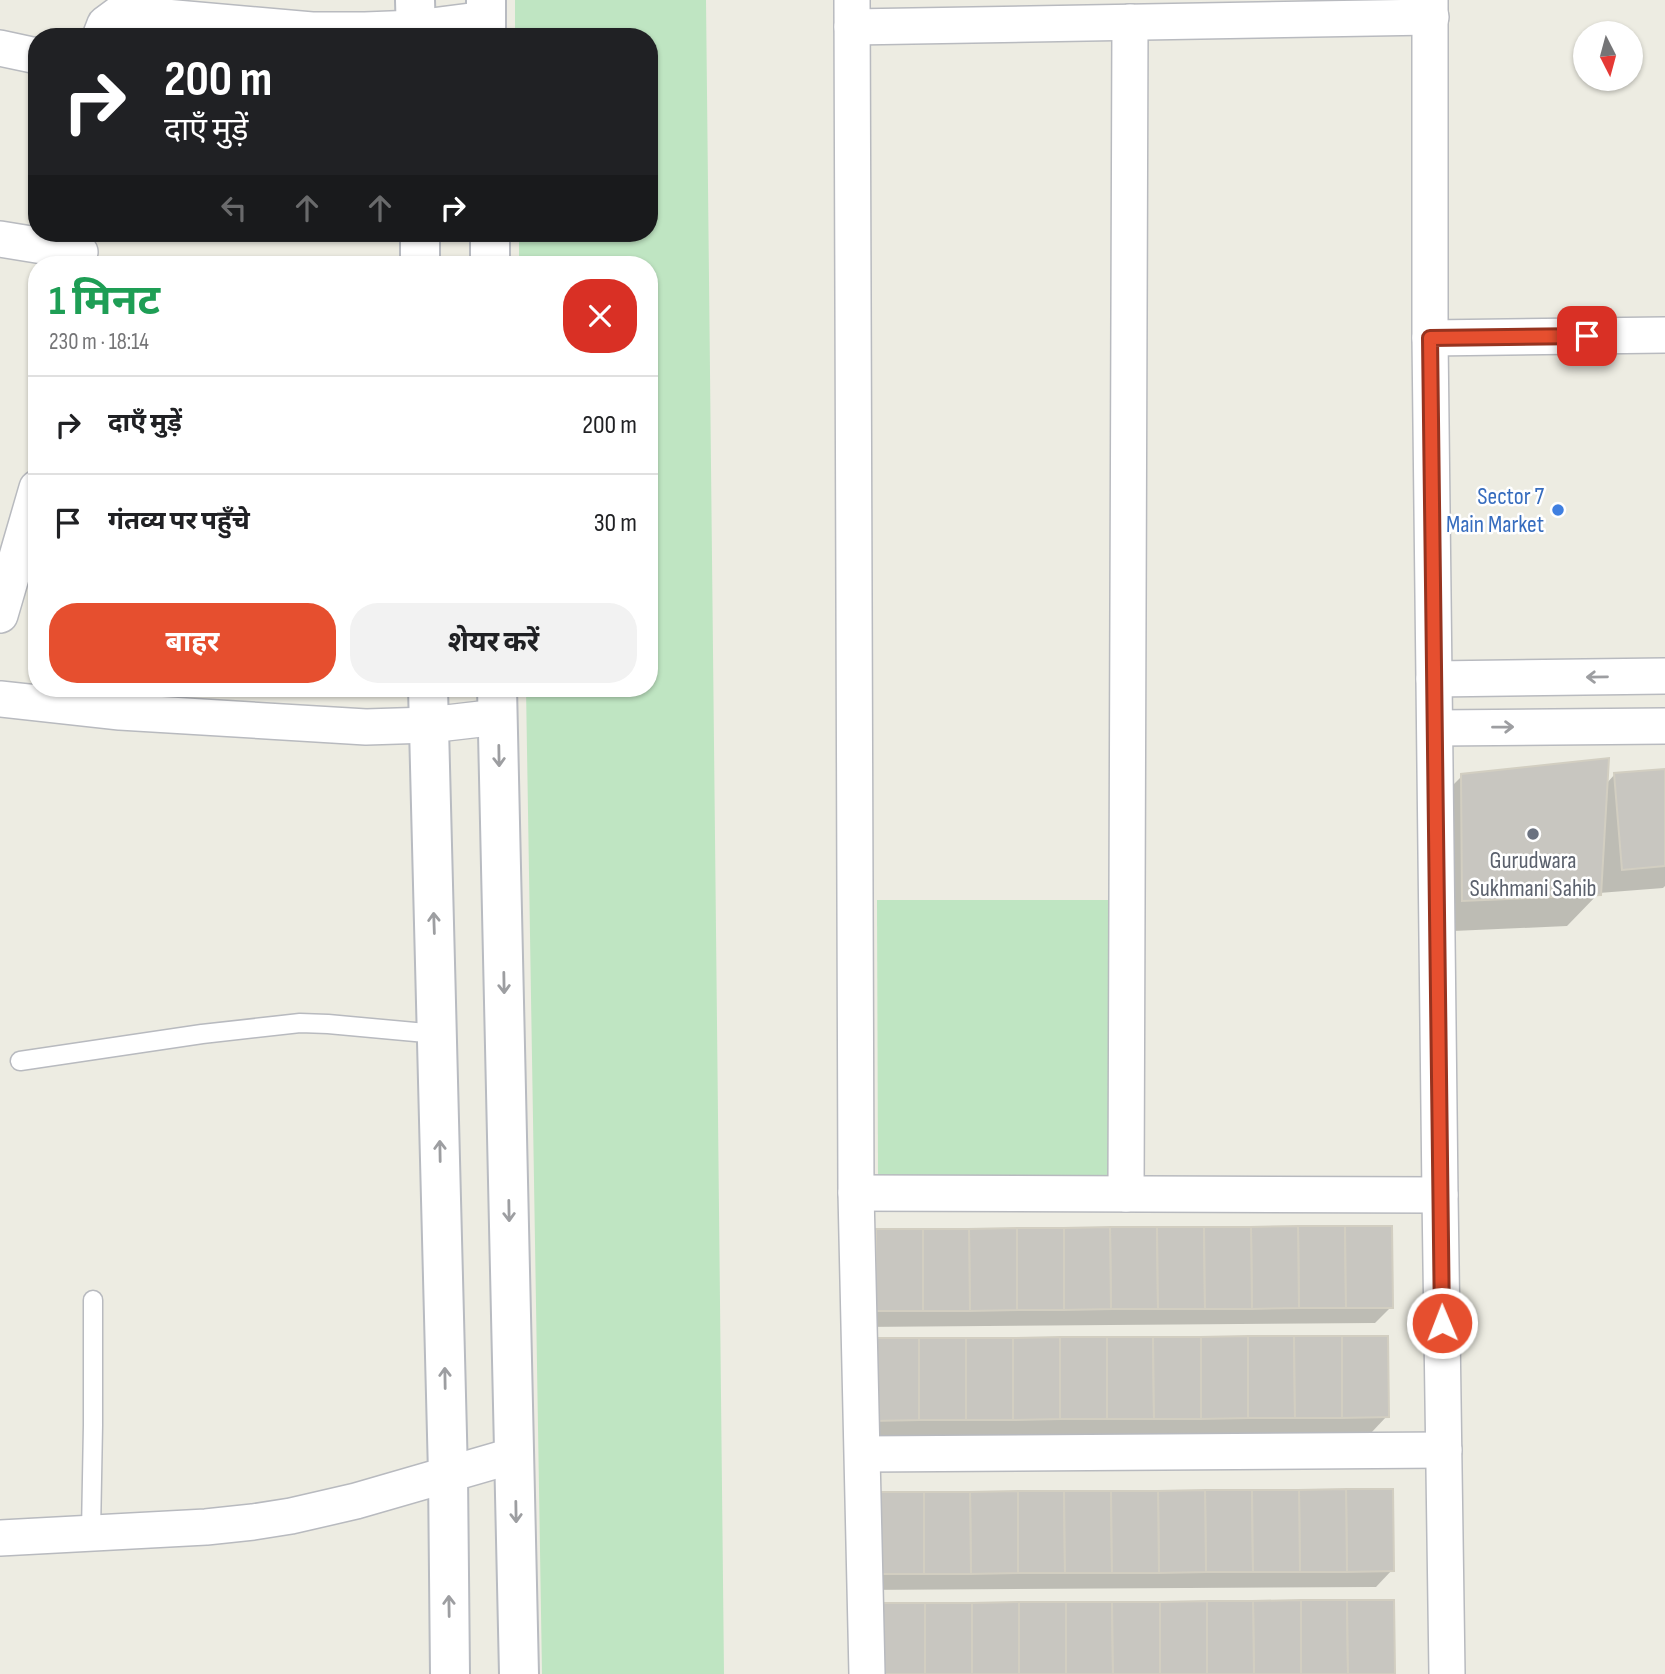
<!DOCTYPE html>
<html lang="hi">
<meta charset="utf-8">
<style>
body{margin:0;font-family:"Sofia Sans Condensed","Noto Sans Devanagari",sans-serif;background:#f2f2f2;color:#202124;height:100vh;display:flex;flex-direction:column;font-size:26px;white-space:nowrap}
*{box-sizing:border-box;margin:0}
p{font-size:23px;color:#757577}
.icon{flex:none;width:38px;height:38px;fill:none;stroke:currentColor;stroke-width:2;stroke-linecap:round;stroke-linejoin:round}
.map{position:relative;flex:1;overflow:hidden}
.details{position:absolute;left:28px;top:256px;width:630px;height:441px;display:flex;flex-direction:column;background:#fff;border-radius:28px;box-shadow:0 2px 5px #0004}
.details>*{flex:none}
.top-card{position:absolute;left:28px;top:28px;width:630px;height:214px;border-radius:28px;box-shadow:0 2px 5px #0004;background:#202124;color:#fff;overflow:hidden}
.needle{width:46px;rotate:174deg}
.buttons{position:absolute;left:1573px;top:21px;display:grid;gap:14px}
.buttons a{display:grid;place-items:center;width:70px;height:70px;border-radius:50%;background:#fff;box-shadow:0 2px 5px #0004;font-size:35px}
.pin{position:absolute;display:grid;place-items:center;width:60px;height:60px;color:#fff;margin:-30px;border-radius:14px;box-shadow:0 4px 10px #0006}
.me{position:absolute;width:77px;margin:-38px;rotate:359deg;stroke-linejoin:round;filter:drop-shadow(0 0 5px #0008)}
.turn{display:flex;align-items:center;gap:24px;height:147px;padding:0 21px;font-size:32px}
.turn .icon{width:91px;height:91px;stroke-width:2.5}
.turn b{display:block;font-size:49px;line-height:60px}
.lanes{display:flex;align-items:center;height:66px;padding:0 21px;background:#0003;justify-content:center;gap:35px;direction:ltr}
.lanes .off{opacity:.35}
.round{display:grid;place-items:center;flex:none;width:74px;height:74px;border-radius:28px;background:#f2f2f2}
.head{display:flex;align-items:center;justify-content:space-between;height:119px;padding:0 21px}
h1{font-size:42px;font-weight:700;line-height:52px;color:#1e9e55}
.action{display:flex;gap:14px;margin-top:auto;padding:14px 21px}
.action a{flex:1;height:80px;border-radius:28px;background:#e64f2f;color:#fff;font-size:28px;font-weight:700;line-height:80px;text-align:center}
.action a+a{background:#f2f2f2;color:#202124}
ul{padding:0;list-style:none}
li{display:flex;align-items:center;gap:21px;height:98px;padding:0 21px;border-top:2px solid #e0e0e0}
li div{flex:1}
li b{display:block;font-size:26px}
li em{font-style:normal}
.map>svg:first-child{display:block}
.green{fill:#bfe5c2}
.shadow{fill:#0003}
.building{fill:#c8c6c0;stroke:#d2cec1;stroke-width:2}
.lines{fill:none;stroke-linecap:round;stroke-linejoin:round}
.lane-casing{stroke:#b8babf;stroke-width:21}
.street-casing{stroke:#b8babf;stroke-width:38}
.secondary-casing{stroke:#b8bbc1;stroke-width:42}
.lane{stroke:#fff;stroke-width:18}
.street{stroke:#fff;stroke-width:35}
.secondary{stroke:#fff;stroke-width:38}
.oneway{stroke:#9d9ea1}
.route-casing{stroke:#96331f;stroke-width:18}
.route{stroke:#e64f2f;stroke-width:12}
.shop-dot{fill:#3f7fe0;stroke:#fff;stroke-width:2.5}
.worship-dot{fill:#6b7280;stroke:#fff;stroke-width:2.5}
.labels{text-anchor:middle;stroke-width:5;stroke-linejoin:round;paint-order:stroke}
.shop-label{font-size:24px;fill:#366cbe;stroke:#fff;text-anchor:end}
.worship-label{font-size:24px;fill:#5b616d;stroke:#fff}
</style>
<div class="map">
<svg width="1665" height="1674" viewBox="0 0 1665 1674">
<rect width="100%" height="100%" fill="#edece2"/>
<g class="green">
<polygon points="515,0 706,0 724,1674 542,1674 526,688 649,688 649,264 519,264 519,233 649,233 649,37 515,37"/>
<polygon points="877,900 1109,900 1109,1177 878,1177"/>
</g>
<g class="shadow">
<polygon points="1665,770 1665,886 1663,888 1599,893 1567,926 1431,932 1430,808 1462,776 1606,784 1615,774"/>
<polygon points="877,1231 1391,1307 1375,1323 861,1327 860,1247"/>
<polygon points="856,1356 1387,1416 1371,1433 857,1436"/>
<polygon points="861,1510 1392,1570 1376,1587 862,1590"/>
</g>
<g class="building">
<polygon points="1609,758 1601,895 1462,901 1461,774"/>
<polygon points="1665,769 1665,866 1622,870 1614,773"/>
<polygon points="1298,1226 1345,1226 1346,1308 1299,1308"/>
<polygon points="1298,1226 1299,1308 1252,1309 1251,1227"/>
<polygon points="1345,1226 1392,1226 1393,1308 1346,1308"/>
<polygon points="1110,1227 1157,1227 1158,1309 1111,1309"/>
<polygon points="1110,1227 1111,1309 1064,1310 1064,1228"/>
<polygon points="1157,1227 1204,1227 1205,1309 1158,1309"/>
<polygon points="1204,1227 1251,1227 1252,1309 1205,1309"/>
<rect x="1017" y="1228" width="47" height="82"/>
<polygon points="1017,1228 1017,1310 970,1311 969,1229"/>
<rect x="876" y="1229" width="47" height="82"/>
<polygon points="923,1229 969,1229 970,1311 923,1311"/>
<polygon points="1248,1336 1248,1418 1201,1419 1201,1337"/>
<polygon points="1248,1336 1294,1336 1295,1418 1248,1418"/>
<polygon points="1294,1336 1342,1336 1342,1418 1295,1418"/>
<polygon points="1342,1336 1388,1336 1389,1417 1342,1418"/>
<polygon points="1060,1337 1060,1419 1013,1420 1013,1338"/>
<rect x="1060" y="1337" width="47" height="82"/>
<polygon points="1107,1337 1153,1337 1154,1419 1107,1419"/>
<polygon points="1153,1337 1201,1337 1201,1419 1154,1419"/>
<polygon points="872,1338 919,1338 919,1420 872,1421"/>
<rect x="919" y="1338" width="47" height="82"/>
<rect x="966" y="1338" width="47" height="82"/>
<polygon points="1346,1489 1393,1489 1394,1571 1347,1572"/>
<polygon points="1346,1489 1347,1572 1300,1572 1299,1490"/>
<polygon points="1205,1490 1252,1490 1253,1572 1206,1572"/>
<polygon points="1205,1490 1206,1572 1159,1573 1158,1491"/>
<polygon points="1252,1490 1299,1490 1300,1572 1253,1572"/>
<polygon points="1018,1491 1064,1491 1065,1573 1018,1573"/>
<polygon points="1018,1491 1018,1573 971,1574 970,1492"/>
<polygon points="1064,1491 1111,1491 1112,1573 1065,1573"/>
<polygon points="1111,1491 1158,1491 1159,1573 1112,1573"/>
<rect x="877" y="1492" width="47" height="82"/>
<polygon points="924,1492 970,1492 971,1574 924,1574"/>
<polygon points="1301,1600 1347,1600 1348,1674 1301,1674"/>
<polygon points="1301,1600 1301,1674 1254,1674 1253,1601"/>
<polygon points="1347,1600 1394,1600 1395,1674 1348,1674"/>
<polygon points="1207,1601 1253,1601 1254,1674 1207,1674"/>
<polygon points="1207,1601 1207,1674 1160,1674 1160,1602"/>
<rect x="1019" y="1602" width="47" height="72"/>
<polygon points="1019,1602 1019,1674 972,1674 972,1603"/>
<polygon points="1066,1602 1112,1602 1113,1674 1066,1674"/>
<polygon points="1112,1602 1160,1602 1160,1674 1113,1674"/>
<rect x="878" y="1603" width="47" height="71"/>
<rect x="925" y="1603" width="47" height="71"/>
</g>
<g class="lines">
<defs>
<g id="lane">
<polyline points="20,1061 202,1034 300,1023 328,1024 437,1034"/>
<polyline points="91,1532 93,1425 93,1300"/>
</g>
<g id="street">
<polyline points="852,0 856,1193 867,1674"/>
<polyline points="1430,0 1430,338 1440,1195 1447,1674"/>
<polyline points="852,27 1431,17"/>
<polyline points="100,37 105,24 120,13 312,30 365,30 416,28 486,19"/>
<polyline points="0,48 37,56"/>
<polyline points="0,239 80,252"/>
<polyline points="1430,338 1665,335"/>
<polyline points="0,615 37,488"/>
<polyline points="1434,679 1665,676"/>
<polyline points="0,699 120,712 366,727 429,725 498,717"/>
<polyline points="1435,728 1665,726"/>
<polyline points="856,1193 1440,1195"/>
<polyline points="1126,1194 1130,22"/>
<polyline points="863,1454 1444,1450"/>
<polyline points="0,1538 206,1527 253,1522 291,1516 356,1501 515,1455"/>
</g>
<g id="secondary">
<polyline points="415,0 416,37"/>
<polyline points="486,0 486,37"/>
<polyline points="420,233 420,264"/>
<polyline points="490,233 490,264"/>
<polyline points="428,688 448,1474 450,1674"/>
<polyline points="497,688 519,1674"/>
</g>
</defs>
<use href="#lane" class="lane-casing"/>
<use href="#street" class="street-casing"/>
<use href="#secondary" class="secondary-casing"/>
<use href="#lane" class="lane"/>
<use href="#street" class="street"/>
<use href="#secondary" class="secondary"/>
</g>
<defs><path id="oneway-shaft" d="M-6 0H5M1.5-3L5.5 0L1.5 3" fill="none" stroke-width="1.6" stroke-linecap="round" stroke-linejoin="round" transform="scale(1.75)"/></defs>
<g class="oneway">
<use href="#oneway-shaft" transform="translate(1597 677) rotate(179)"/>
<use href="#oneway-shaft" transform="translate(1503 727) rotate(-1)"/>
<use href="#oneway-shaft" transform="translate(499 756) rotate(89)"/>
<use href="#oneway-shaft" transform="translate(434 923) rotate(-92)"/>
<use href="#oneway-shaft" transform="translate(504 983) rotate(89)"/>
<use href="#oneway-shaft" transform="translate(440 1151) rotate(-91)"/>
<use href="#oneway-shaft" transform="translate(509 1211) rotate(89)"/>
<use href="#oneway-shaft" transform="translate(445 1378) rotate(-91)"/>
<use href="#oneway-shaft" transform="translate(516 1512) rotate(89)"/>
<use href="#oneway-shaft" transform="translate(449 1606) rotate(-91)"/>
</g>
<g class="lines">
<defs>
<polyline id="route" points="1442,1323 1430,338 1587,336"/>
</defs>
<use href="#route" class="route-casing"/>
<use href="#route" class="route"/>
</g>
<circle class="shop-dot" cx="1558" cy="510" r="7"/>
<circle class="worship-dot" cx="1533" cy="834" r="7"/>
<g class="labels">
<g class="shop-label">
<text x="1544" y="504">Sector 7<tspan x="1544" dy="28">Main Market</tspan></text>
</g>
<g class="worship-label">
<text x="1533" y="868">Gurudwara<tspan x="1533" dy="28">Sukhmani Sahib</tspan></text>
</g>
</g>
</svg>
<div class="buttons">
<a><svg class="needle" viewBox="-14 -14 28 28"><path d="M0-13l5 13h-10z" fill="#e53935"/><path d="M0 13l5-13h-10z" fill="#757577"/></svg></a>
</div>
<div class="pin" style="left:1587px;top:336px;background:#d93025"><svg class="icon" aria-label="arrive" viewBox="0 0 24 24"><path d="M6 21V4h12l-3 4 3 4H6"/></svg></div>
<svg class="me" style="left:1442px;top:1323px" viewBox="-20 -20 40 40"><circle r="17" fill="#e64f2f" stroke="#fff" stroke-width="3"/><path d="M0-11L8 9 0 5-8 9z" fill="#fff"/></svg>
<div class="top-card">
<div class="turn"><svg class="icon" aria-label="right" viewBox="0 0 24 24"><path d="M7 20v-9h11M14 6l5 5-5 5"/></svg><div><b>200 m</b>दाएँ मुड़ें</div></div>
<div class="lanes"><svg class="icon off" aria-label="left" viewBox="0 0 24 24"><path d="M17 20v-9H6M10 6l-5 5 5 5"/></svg><svg class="icon off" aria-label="ahead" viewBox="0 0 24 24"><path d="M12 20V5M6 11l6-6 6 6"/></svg><svg class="icon off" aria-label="ahead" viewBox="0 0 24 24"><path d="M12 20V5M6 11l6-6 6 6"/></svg><svg class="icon" aria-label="right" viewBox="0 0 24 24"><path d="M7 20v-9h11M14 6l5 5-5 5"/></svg></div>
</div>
<section class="details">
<div class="head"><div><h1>1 मिनट</h1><p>230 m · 18:14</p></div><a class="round" style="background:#d93025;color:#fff"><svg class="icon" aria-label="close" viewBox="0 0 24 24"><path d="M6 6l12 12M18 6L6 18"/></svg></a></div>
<ul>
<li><svg class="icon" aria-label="right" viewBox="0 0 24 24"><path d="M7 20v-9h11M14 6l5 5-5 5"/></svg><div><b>दाएँ मुड़ें</b></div><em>200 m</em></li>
<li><svg class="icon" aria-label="arrive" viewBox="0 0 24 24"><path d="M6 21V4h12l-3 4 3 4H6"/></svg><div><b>गंतव्य पर पहुँचे</b></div><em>30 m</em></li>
</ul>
<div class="action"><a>बाहर</a><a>शेयर करें</a></div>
</section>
</div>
